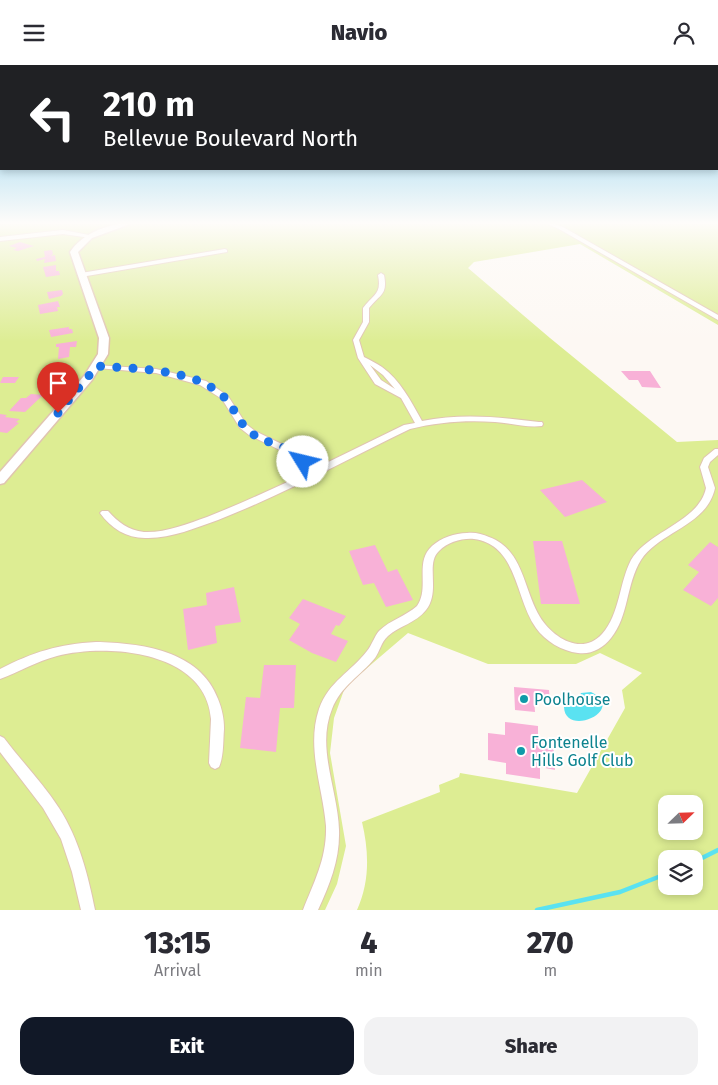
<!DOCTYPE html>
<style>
body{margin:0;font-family:"Fira Sans",sans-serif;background:#f2f2f3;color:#2b2b33;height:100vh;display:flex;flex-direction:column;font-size:19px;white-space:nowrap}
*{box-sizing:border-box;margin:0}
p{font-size:16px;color:#7c7c81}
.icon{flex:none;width:28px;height:28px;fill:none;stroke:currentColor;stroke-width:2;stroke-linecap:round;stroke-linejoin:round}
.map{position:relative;height:845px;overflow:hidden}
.details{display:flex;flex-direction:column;background:#fff;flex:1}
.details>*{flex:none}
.hud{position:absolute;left:0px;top:0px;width:719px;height:105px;box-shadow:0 2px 8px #0003;background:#202124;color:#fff;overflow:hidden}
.needle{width:32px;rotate:67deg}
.controls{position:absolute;left:658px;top:730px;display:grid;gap:10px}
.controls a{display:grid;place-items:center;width:45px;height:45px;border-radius:10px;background:#fff;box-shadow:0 2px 8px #0003;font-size:25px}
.pin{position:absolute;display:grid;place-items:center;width:42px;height:42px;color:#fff;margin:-51px -21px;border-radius:50% 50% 50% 0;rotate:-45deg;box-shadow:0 0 5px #0007}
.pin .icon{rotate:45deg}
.me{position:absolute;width:55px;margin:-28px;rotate:306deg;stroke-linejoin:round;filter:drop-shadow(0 0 4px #0008)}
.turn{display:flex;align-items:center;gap:18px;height:105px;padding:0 20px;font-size:22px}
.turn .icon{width:65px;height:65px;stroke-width:2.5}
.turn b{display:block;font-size:35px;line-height:42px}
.eta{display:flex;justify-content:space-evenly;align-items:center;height:85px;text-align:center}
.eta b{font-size:30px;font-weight:800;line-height:35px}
.button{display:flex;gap:10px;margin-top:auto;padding:10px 20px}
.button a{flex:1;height:58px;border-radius:15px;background:#111827;color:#fff;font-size:20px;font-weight:800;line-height:58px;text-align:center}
.button a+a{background:#f2f2f3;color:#2b2b33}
header{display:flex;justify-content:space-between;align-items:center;height:65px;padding:0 20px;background:#fff;font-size:22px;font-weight:800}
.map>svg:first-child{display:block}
.green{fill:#dded93;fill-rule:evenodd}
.water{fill:#5ae2f1}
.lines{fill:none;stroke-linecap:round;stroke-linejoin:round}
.stream{stroke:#5ae2f1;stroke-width:4.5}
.building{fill:#f8b1d7}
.street-casing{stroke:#e0c5b0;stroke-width:2}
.secondary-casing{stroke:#e0c5b0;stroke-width:3}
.street{fill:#fff;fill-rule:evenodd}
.secondary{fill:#fff;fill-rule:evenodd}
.route{stroke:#1a73e8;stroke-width:9;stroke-dasharray:0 16.2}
.culture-dot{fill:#0f9aa8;stroke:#fff;stroke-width:2}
.labels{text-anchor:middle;stroke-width:4;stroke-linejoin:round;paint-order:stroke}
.near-culture-label{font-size:16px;fill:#0d838f;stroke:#fff;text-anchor:start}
</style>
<header><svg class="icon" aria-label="menu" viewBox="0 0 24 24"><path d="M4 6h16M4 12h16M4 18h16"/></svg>Navio<svg class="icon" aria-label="person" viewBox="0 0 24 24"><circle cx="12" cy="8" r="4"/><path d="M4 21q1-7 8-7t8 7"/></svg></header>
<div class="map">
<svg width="718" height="845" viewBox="0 0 718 845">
<rect width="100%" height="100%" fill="#fdf8f3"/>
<path class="green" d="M 0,159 L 718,159 L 718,260 L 580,179 L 474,197 L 468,203 L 550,273 L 677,377 L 718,375 L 718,845 L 357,845 C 370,816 369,787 362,757 L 440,727 L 439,720 L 459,712 L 460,708 L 577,728 L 625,643 L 622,625 L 642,608 L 600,588 L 576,599 L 488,599 L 408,568 L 353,615 L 344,625 L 334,653 L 330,688 L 346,781 L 337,819 L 325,845 L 0,845 ZM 666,739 L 694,739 L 694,766 L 666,766 ZM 666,794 L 694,794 L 694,821 L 666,821 Z"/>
<path class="water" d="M 591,627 C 628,645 565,673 564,642 L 576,638 L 581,628 Z"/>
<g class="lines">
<g class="stream">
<polyline points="694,797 718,785"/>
<polyline points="537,845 620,827 666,809"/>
</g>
</g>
<g class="building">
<polygon points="20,177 30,180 34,181 18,186 13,185 17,183 9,181"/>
<polygon points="52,185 53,189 51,191 55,190 56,196 44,198 45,194 37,196 36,194 45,192 44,186"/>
<polygon points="56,200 56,206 59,206 60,210 46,212 43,202"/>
<polygon points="62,225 63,229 61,231 49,234 47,227"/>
<polygon points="58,236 60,242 57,242 58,246 40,249 38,240"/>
<polygon points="69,262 69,264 72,264 73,268 51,272 49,265"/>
<polygon points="77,276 76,282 70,282 69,292 58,294 59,282 56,282 56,279"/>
<polygon points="62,302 69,302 61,315 45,315 52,303"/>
<polygon points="621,306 650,306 661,323 642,322 638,315 629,315"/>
<polygon points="3,312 19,312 15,318 0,318"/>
<polygon points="31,329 43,330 25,347 9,346 21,333 26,333"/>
<polygon points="0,349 7,350 5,352 20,354 16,357 19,358 7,368 0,367"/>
<polygon points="582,415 607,437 565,452 540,425"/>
<polygon points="533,476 562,476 580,539 541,539"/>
<polygon points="710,477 718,482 718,533 711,541 683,525 699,507 688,500"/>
<polygon points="375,480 388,507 397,504 413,535 386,542 374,518 363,520 349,486"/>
<polygon points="234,522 241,557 215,561 217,578 188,585 183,544 207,540 206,528"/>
<polygon points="303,534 346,551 339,561 336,560 331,569 348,576 336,597 312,588 289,575 300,559 289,553"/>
<polygon points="264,600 296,600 294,643 280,643 276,687 240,683 246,632 260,633"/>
<polygon points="514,622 549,625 550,635 534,633 535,647 515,645"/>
<polygon points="505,657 538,661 538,674 553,676 555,705 540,702 540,714 506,709 506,698 488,695 488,668 505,670"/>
</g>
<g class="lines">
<defs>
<g id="street">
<polygon points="548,159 554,159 563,162 718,250 718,255 559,164"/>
<polygon points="63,165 94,171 91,173 63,169 0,176 0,172"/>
<polygon points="225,184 227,185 227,187 81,212 78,210 81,208"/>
<path d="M 381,208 L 384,210 C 388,230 380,229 369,243 L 369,257 L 359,275 L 364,292 C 370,295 376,298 382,302 C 400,315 411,336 422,356 C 461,348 500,352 539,357 L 542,357 L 543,359 L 542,361 C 527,363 510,358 495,357 C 466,355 438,357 410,364 C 346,395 284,429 218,455 C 195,463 170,474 145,473 C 126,473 111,463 100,448 L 102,446 L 108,446 C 118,457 128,465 144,467 C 165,468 187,459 207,452 C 242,438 275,423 309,407 L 288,389 L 249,370 L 240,363 L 222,334 L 200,320 L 156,308 L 97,303 L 95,302 L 95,300 L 156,304 L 206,316 L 228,331 L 246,359 L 255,366 L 294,385 L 316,403 L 404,360 L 415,358 L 401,333 L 375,319 L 358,293 L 353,275 L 363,257 L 363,243 C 373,229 382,230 378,210 ZM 370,300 L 383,310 L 395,324 L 381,315 Z"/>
<path d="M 715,384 L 718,384 L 718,390 L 710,397 L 708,402 L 715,423 C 707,461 660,466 641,495 C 626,519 629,551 611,573 C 603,583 591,590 578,588 C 562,586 545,576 536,563 C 515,534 518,480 474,474 C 462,473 448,477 439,486 C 425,499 441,526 426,545 C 416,558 399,561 388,571 C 381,577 380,586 375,593 C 360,611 341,621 332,644 C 316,683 338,725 339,765 C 340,794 330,819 318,845 L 303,845 C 314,817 327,793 326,761 C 323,723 306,683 319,644 C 329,616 351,607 367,586 C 372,580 374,572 379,566 C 390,555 406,551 417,541 C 430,523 414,497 432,481 C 441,473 455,468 467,468 C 475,467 482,469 489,472 C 524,485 523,524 540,552 C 553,573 582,591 602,569 C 620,549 619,518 631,495 C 648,466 699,457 706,423 L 700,402 L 704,393 Z"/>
<path d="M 96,577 C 140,578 200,585 218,634 C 222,644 224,653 224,664 C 223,676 224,691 219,702 L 215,704 L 211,702 L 209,698 L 211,654 C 206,586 108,578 57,591 C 37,596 19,607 0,614 L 0,604 C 33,587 59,579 96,577 Z"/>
<path d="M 0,671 L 4,673 C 22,697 43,718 59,743 C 79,774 88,810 95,845 L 81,845 L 72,807 L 61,774 L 43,743 L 0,687 Z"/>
</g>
<path id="secondary" d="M 117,159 L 130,159 L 92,173 L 78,187 L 109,273 L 108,289 L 92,315 L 4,418 L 0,419 L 0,407 L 84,311 L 98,289 L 99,273 L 70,187 C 82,170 98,164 117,159 Z"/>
</defs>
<use href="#street" class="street-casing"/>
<use href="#secondary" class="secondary-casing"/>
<use href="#street" class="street"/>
<use href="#secondary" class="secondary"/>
</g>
<linearGradient id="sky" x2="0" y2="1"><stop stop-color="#6fc6ec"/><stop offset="0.57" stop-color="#fefcfa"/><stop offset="1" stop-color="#fefcfa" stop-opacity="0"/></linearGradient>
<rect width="718" height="277" fill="url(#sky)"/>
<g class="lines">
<path class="route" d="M 58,348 L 97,301 C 136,304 196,303 225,333 C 235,344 239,358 250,367 C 260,375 270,377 281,381 C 289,385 296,391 303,397"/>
</g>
<g class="culture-dot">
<circle cx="524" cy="634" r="5"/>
<circle cx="521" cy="686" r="5"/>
</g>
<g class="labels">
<g class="near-culture-label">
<text x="534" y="640">Poolhouse</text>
<text x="531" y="683">Fontenelle<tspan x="531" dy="18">Hills Golf Club</tspan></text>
</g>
</g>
</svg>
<div class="controls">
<a><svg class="needle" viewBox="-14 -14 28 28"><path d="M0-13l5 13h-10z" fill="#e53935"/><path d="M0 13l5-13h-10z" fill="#7c7c81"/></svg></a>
<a><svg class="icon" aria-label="layers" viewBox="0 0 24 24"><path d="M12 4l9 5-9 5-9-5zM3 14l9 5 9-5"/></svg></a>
</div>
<div class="pin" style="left:58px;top:348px;background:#d93025"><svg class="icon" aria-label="arrive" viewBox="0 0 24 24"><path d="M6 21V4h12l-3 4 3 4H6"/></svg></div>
<svg class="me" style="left:303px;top:397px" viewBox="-20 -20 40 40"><circle r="19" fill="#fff"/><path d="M0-13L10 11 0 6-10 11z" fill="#1a73e8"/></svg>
<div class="hud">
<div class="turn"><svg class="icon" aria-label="left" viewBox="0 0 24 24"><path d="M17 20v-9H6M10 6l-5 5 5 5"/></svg><div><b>210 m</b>Bellevue Boulevard North</div></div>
</div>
</div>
<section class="details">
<div class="eta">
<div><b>13:15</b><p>Arrival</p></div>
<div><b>4</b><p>min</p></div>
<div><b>270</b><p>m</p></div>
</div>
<div class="button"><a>Exit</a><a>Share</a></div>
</section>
